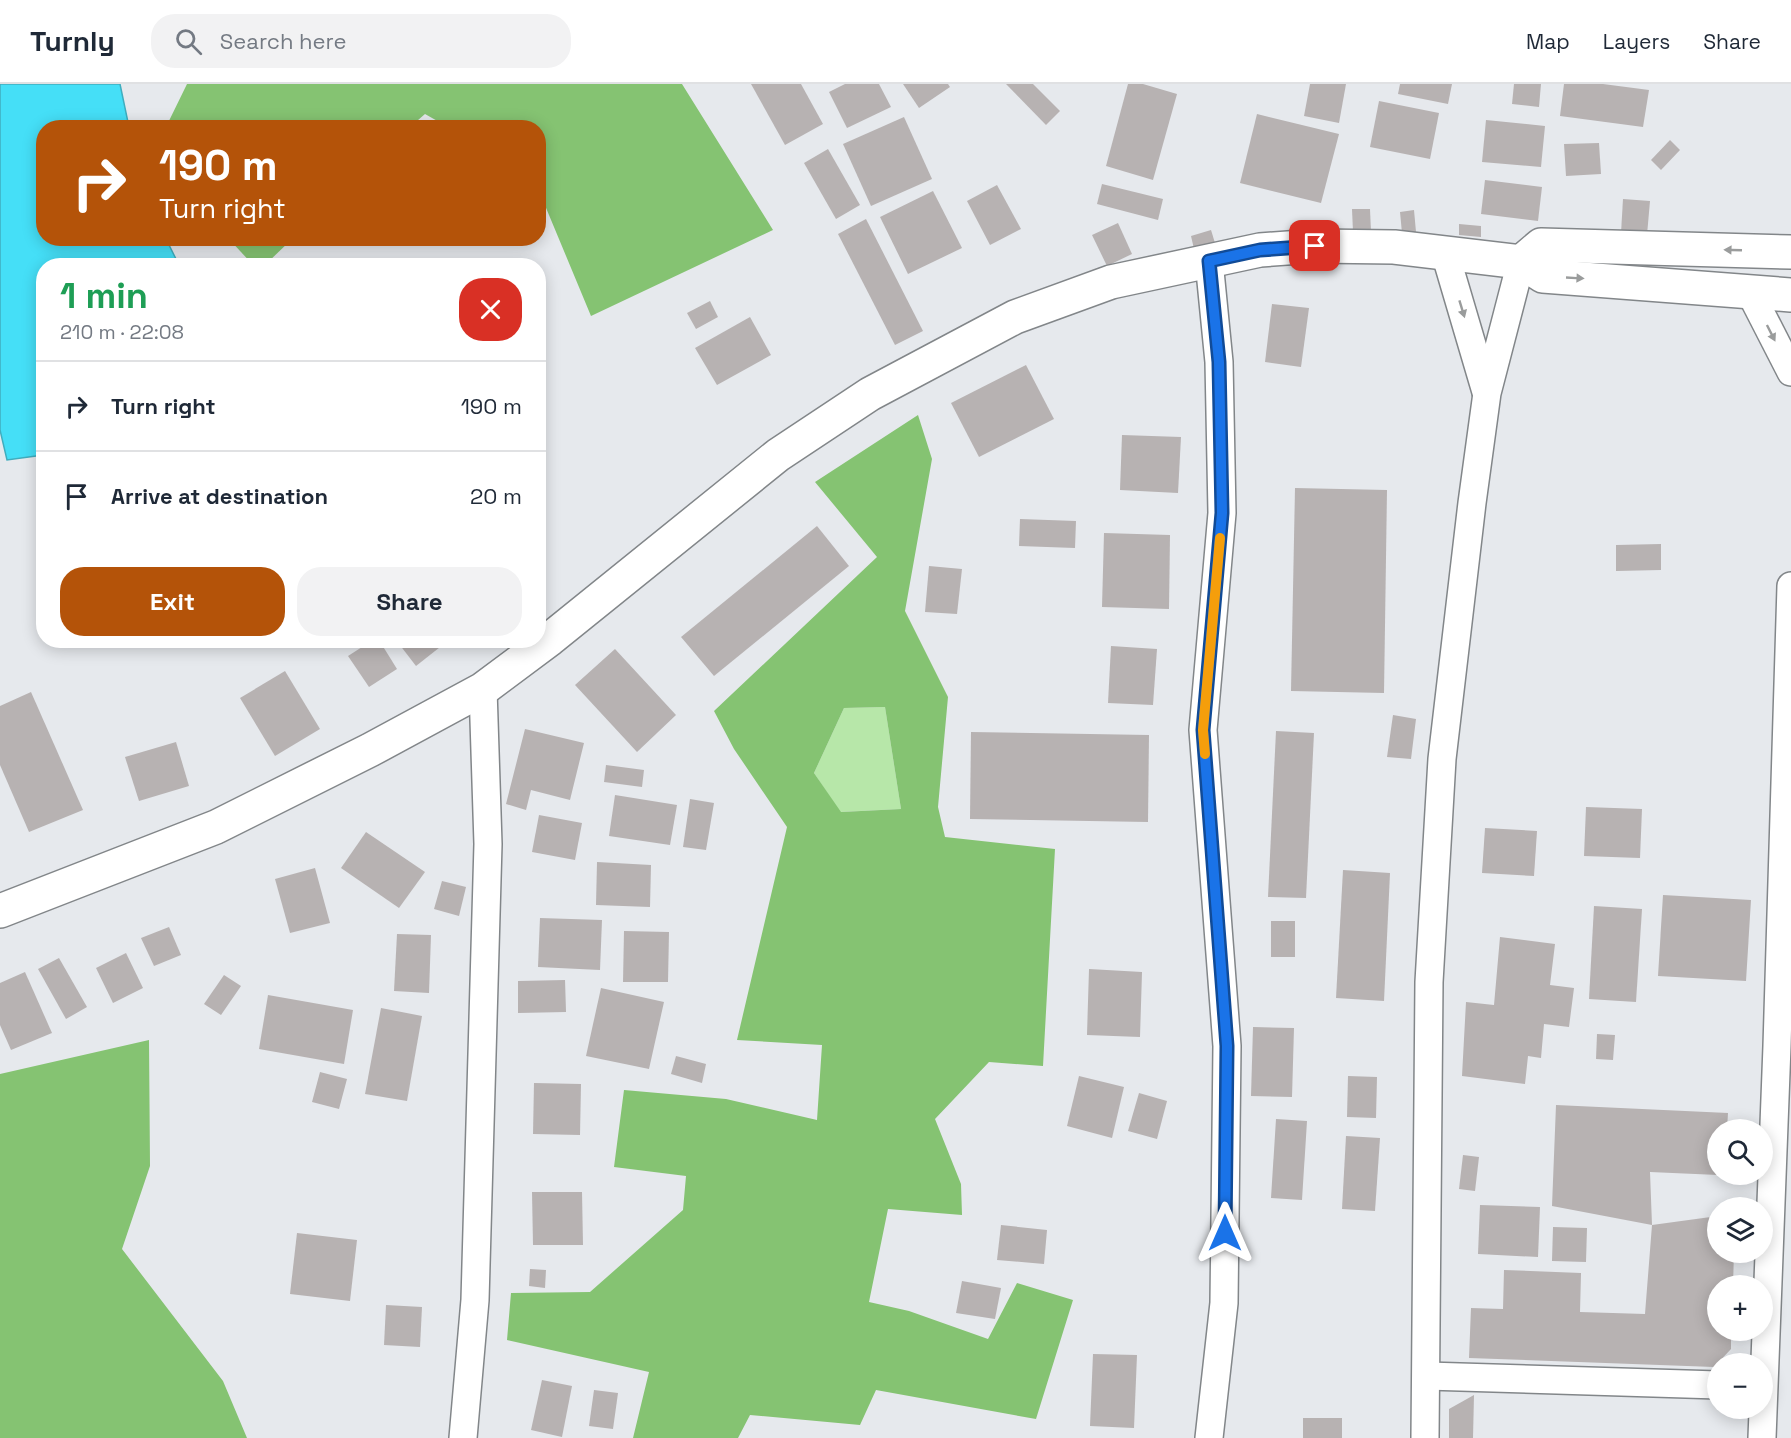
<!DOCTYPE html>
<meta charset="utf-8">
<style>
body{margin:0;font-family:"Space Grotesk",sans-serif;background:#f2f2f3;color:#1f2937;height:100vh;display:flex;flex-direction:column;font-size:22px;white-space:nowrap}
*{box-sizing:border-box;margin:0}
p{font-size:20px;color:#747a83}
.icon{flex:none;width:33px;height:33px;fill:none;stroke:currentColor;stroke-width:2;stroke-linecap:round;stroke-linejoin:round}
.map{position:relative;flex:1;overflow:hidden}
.side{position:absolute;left:36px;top:174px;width:510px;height:390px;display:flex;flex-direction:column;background:#fff;border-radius:24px;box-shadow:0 3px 15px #0003}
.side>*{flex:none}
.hud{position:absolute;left:36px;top:36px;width:510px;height:126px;border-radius:24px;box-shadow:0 3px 15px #0003;background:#b45309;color:#fff;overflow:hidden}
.buttons{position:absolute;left:1707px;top:1035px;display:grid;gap:12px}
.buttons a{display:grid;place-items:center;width:66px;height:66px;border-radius:50%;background:#fff;box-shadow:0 3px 15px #0003;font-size:30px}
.pin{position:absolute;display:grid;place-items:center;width:51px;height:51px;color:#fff;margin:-26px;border-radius:12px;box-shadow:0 3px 9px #0006}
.me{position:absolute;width:66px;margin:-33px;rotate:0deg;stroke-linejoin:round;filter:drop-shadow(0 0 4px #0008)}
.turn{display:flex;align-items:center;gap:21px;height:126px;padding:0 24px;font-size:27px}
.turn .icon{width:78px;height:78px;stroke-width:2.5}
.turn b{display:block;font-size:42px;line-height:51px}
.round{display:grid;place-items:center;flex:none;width:63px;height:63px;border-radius:24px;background:#f2f2f3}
.overview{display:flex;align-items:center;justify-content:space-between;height:102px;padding:0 24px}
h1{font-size:36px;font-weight:800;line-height:45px;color:#1e9e55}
.cta{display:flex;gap:12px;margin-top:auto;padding:12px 24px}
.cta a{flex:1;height:69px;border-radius:24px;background:#b45309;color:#fff;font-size:24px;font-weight:800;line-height:69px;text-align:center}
.cta a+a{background:#f2f2f3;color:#1f2937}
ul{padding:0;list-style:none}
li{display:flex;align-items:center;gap:18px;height:90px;padding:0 24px;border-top:2px solid #e0e1e3}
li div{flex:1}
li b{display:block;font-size:22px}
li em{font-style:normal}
header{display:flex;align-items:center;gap:36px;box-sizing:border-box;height:84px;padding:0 30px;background:#fff;border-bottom:2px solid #e0e1e3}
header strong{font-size:28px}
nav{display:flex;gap:33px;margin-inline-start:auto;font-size:21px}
.search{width:420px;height:54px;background:#f2f2f3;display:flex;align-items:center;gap:15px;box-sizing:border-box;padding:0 21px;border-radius:24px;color:#747a83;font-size:22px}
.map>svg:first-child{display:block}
.green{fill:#b7e7a9}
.forest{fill:#85c372;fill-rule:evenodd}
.water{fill:#45dff7;stroke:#40adbe;stroke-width:1.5}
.building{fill:#b7b2b2}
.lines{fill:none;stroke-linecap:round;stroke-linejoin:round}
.minor-casing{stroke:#828689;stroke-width:30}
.tertiary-casing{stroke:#828689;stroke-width:36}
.minor{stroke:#fff;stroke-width:27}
.tertiary{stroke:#fff;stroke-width:33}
.oneway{fill:#9a9c9c}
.route-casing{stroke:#114b97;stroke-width:15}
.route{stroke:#1a73e8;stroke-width:10}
.slow{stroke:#f59e0b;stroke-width:10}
</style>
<header>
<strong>Turnly</strong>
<div class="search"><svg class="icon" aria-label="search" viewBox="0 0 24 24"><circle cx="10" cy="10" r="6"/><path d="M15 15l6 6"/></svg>Search here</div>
<nav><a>Map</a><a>Layers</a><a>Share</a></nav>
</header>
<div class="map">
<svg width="1791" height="1354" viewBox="0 0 1791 1354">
<rect width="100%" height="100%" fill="#e6e9ed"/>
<polygon class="green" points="885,623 901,725 840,728 814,689 844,624"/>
<g class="forest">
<polygon points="187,0 682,0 773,146 591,232 539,107 538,44 448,43 425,30 410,43 166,43"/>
<polygon points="229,155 292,155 264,182 253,181"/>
<path d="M 918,331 L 932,375 L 905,527 L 948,613 L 938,723 L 945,753 L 1055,765 L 1043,982 L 989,978 L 935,1035 L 961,1100 L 962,1131 L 888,1125 L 869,1218 L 909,1227 L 988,1255 L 1017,1199 L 1073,1216 L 1036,1335 L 876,1306 L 860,1341 L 750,1331 L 738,1354 L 633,1354 L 649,1288 L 507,1256 L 511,1209 L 590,1208 L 683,1126 L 686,1092 L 614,1083 L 624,1006 L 726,1015 L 817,1036 L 822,961 L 737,956 L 787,743 L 734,665 L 714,627 L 877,473 L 815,398 ZM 885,623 L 901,725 L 841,728 L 814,689 L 844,624 Z"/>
<polygon points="149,956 150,1082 122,1165 223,1297 247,1354 0,1354 0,990"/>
</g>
<polygon class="water" points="0,0 120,0 129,43 44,44 44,154 166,155 179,181 44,182 43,371 7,376 0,346"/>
<g class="building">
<polygon points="751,0 801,0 823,40 785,61"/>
<polygon points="845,0 879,0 891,23 847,44 829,8"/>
<polygon points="903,0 948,0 950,3 919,24"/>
<polygon points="1006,0 1033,0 1060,27 1046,41"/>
<polygon points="1128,0 1143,0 1177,10 1153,96 1106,82"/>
<polygon points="1310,0 1346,0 1339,39 1304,32"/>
<polygon points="1400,0 1452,0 1448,20 1398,10"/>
<polygon points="1514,0 1541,0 1539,23 1512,20"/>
<polygon points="1564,0 1603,0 1649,6 1643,43 1560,32"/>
<polygon points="1379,17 1439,29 1430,75 1370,63"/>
<polygon points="1257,30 1339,50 1321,119 1240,99"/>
<polygon points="904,33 932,95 871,122 843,60"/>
<polygon points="1486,36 1545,42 1541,83 1482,78"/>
<polygon points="1670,56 1680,66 1661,86 1651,76"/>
<polygon points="1599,59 1601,90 1566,92 1564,60"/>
<polygon points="828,65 860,121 836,135 804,79"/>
<polygon points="1485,96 1542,103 1538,137 1481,130"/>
<polygon points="1102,100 1163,115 1158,136 1097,120"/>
<polygon points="997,101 1021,145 990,161 967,117"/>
<polygon points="933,107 962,164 908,190 880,133"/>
<polygon points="1623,115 1650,117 1647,151 1621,149"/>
<polygon points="1352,125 1370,125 1371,148 1353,148"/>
<polygon points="1414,126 1416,148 1402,149 1400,128"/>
<polygon points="866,135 923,247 895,261 838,150"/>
<polygon points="1118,139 1132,170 1107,182 1092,151"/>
<polygon points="1459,140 1481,142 1481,153 1459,151"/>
<polygon points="1211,146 1215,159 1194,165 1191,152"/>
<polygon points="710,217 718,233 696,245 687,229"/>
<polygon points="1272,220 1309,224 1301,283 1265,278"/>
<polygon points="750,233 771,271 717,301 695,264"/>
<polygon points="1026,281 1054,335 979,373 951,319"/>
<polygon points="1122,351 1181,353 1178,409 1120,406"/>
<polygon points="1295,404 1387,406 1384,609 1291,607"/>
<polygon points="1020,435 1076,437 1075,464 1019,462"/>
<polygon points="817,442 849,482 714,592 681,553"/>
<polygon points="1104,449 1170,451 1169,525 1102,523"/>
<polygon points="1661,460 1661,486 1616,487 1616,461"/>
<polygon points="929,482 962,485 957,530 925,528"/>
<polygon points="373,556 379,556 397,585 369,603 348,572"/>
<polygon points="396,556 449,556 416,582"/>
<polygon points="1111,562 1157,565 1153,621 1108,619"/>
<polygon points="615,565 676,631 637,668 575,601"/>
<polygon points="285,587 320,645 275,672 240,614"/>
<polygon points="31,608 83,726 29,748 0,681 0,622"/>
<polygon points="1393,631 1416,635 1411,675 1387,673"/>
<polygon points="525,645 584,659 570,716 531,706 526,726 506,720"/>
<polygon points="1276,647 1314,649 1306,814 1268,813"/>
<polygon points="971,648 1149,651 1148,738 970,735"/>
<polygon points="176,658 189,702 139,717 125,673"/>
<polygon points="606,681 644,686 642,703 604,698"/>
<polygon points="615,711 677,721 670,761 609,752"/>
<polygon points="690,715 714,719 706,766 683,763"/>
<polygon points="1586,723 1642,725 1640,774 1584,772"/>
<polygon points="539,731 582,739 575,776 532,768"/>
<polygon points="1485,744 1537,747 1534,792 1482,789"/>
<polygon points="366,748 425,788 399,824 341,784"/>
<polygon points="597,778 651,781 650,823 596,821"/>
<polygon points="315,784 330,839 290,849 275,795"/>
<polygon points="1343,786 1390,789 1384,917 1336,914"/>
<polygon points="442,797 466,803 459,832 434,825"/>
<polygon points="1663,811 1751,816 1746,897 1658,892"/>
<polygon points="1594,822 1642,825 1636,918 1589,915"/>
<polygon points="540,834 602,836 600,886 538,883"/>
<rect x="1271" y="837" width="24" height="36"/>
<polygon points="169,843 181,871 154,882 141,854"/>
<polygon points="624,847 669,848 668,898 623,898"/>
<polygon points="397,850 431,851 429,909 394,907"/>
<polygon points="1500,853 1555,860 1550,901 1574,904 1569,943 1544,940 1541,974 1528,972 1525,1000 1462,992 1466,918 1494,921"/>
<polygon points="126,869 143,904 113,919 96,884"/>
<polygon points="59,874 87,923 66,935 38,885"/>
<polygon points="1089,885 1142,888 1140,953 1087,951"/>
<polygon points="25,888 52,949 11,966 0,941 0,899"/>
<polygon points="224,891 241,902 221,931 204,920"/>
<polygon points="565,896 566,928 518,929 518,897"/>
<polygon points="601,904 664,918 649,985 586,972"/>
<polygon points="268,911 353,926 344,980 259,965"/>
<polygon points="381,924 422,932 407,1017 365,1010"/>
<polygon points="1253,943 1294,944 1292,1013 1251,1012"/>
<polygon points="1597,950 1615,951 1613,976 1596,975"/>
<polygon points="676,972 706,980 702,999 671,990"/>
<polygon points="320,988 347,995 339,1025 312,1018"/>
<polygon points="1079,992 1124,1003 1112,1054 1067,1042"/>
<polygon points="1348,992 1377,993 1376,1034 1347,1033"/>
<polygon points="534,999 581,1000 580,1051 533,1050"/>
<polygon points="1139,1009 1167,1017 1157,1055 1128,1047"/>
<polygon points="1556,1021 1728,1029 1727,1046 1718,1046 1718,1091 1650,1088 1652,1141 1552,1122"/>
<polygon points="1276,1035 1307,1037 1302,1116 1271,1114"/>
<polygon points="1346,1052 1380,1054 1375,1127 1342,1125"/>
<polygon points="1463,1071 1479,1073 1475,1107 1459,1105"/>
<polygon points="532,1108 582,1108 583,1161 533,1161"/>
<polygon points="1480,1121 1540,1123 1538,1173 1478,1170"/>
<polygon points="1718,1132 1718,1168 1734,1168 1733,1202 1718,1202 1718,1246 1731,1246 1731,1265 1714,1283 1469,1274 1471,1224 1503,1225 1504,1186 1581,1189 1580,1228 1645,1230 1652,1141"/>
<polygon points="1001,1141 1047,1146 1044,1180 997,1176"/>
<polygon points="1553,1143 1587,1144 1586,1178 1552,1177"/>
<polygon points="297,1149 357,1156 350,1217 290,1210"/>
<polygon points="530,1185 546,1186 545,1204 529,1202"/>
<polygon points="962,1197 1001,1204 995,1235 956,1229"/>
<polygon points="386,1221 422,1223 420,1263 384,1261"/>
<polygon points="1093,1270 1137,1271 1134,1344 1090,1342"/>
<polygon points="542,1296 572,1302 562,1353 531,1346"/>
<polygon points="594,1306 618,1309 613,1345 589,1342"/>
<polygon points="1474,1311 1473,1354 1449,1354 1449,1325"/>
<rect x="1303" y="1334" width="39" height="20"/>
</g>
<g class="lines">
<defs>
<g id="minor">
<polyline points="1445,169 1486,308"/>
<polyline points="1209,177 1219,278 1222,429 1203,646 1227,962 1224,1219 1209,1354"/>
<polyline points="1751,210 1791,288"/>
<polyline points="1427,1292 1718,1301"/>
<polyline points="463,1354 475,1216 488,760 483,605"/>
<polyline points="1425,1354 1429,898 1442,675 1472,419 1487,309 1521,178"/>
<polyline points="1762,1354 1777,962 1791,502"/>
</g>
<g id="tertiary">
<polyline points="1521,178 1541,161 1791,168"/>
<polyline points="0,827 216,743 370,666 483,605 550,555 778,371 870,310 1015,233 1111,198 1260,166 1315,162 1394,163 1521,178 1543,192 1791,211"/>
</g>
</defs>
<use href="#minor" class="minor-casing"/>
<use href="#tertiary" class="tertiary-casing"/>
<use href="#minor" class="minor"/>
<use href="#tertiary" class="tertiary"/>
</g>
<defs><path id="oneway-solid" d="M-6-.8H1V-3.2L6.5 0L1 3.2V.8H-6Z" transform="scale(1.5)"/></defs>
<g class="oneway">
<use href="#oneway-solid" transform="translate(1733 166) rotate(-178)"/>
<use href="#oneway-solid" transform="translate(1575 194) rotate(3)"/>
<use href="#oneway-solid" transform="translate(1462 225) rotate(73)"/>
<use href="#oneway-solid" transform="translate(1771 249) rotate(63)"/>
</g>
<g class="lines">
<defs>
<polyline id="route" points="1225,1149 1227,962 1203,646 1222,429 1219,278 1209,177 1260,166 1315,162"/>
</defs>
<use href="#route" class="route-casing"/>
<use href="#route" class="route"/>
<polyline class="slow" points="1205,670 1203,646 1220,454"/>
</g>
</svg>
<div class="buttons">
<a><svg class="icon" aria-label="search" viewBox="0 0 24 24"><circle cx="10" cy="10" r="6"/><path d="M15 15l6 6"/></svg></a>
<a><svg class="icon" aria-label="layers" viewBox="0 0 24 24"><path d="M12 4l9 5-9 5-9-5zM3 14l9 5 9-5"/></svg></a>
<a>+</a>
<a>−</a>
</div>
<div class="pin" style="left:1315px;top:162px;background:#d93025"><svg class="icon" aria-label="arrive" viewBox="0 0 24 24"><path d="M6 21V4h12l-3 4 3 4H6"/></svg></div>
<svg class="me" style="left:1225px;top:1149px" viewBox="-20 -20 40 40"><path d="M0-17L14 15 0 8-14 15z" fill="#1a73e8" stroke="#fff" stroke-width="4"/></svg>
<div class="hud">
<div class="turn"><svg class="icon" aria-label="right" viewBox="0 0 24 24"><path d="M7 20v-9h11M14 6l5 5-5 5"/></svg><div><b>190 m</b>Turn right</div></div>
</div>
<section class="side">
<div class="overview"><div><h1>1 min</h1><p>210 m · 22:08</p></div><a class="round" style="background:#d93025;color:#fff"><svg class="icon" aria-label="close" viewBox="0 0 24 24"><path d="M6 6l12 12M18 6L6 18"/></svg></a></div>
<ul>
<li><svg class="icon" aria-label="right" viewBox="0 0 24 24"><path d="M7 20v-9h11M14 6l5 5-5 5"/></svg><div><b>Turn right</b></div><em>190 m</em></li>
<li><svg class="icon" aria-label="arrive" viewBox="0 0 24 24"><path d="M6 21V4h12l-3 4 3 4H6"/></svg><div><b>Arrive at destination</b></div><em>20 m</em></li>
</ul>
<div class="cta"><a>Exit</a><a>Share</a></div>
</section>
</div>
